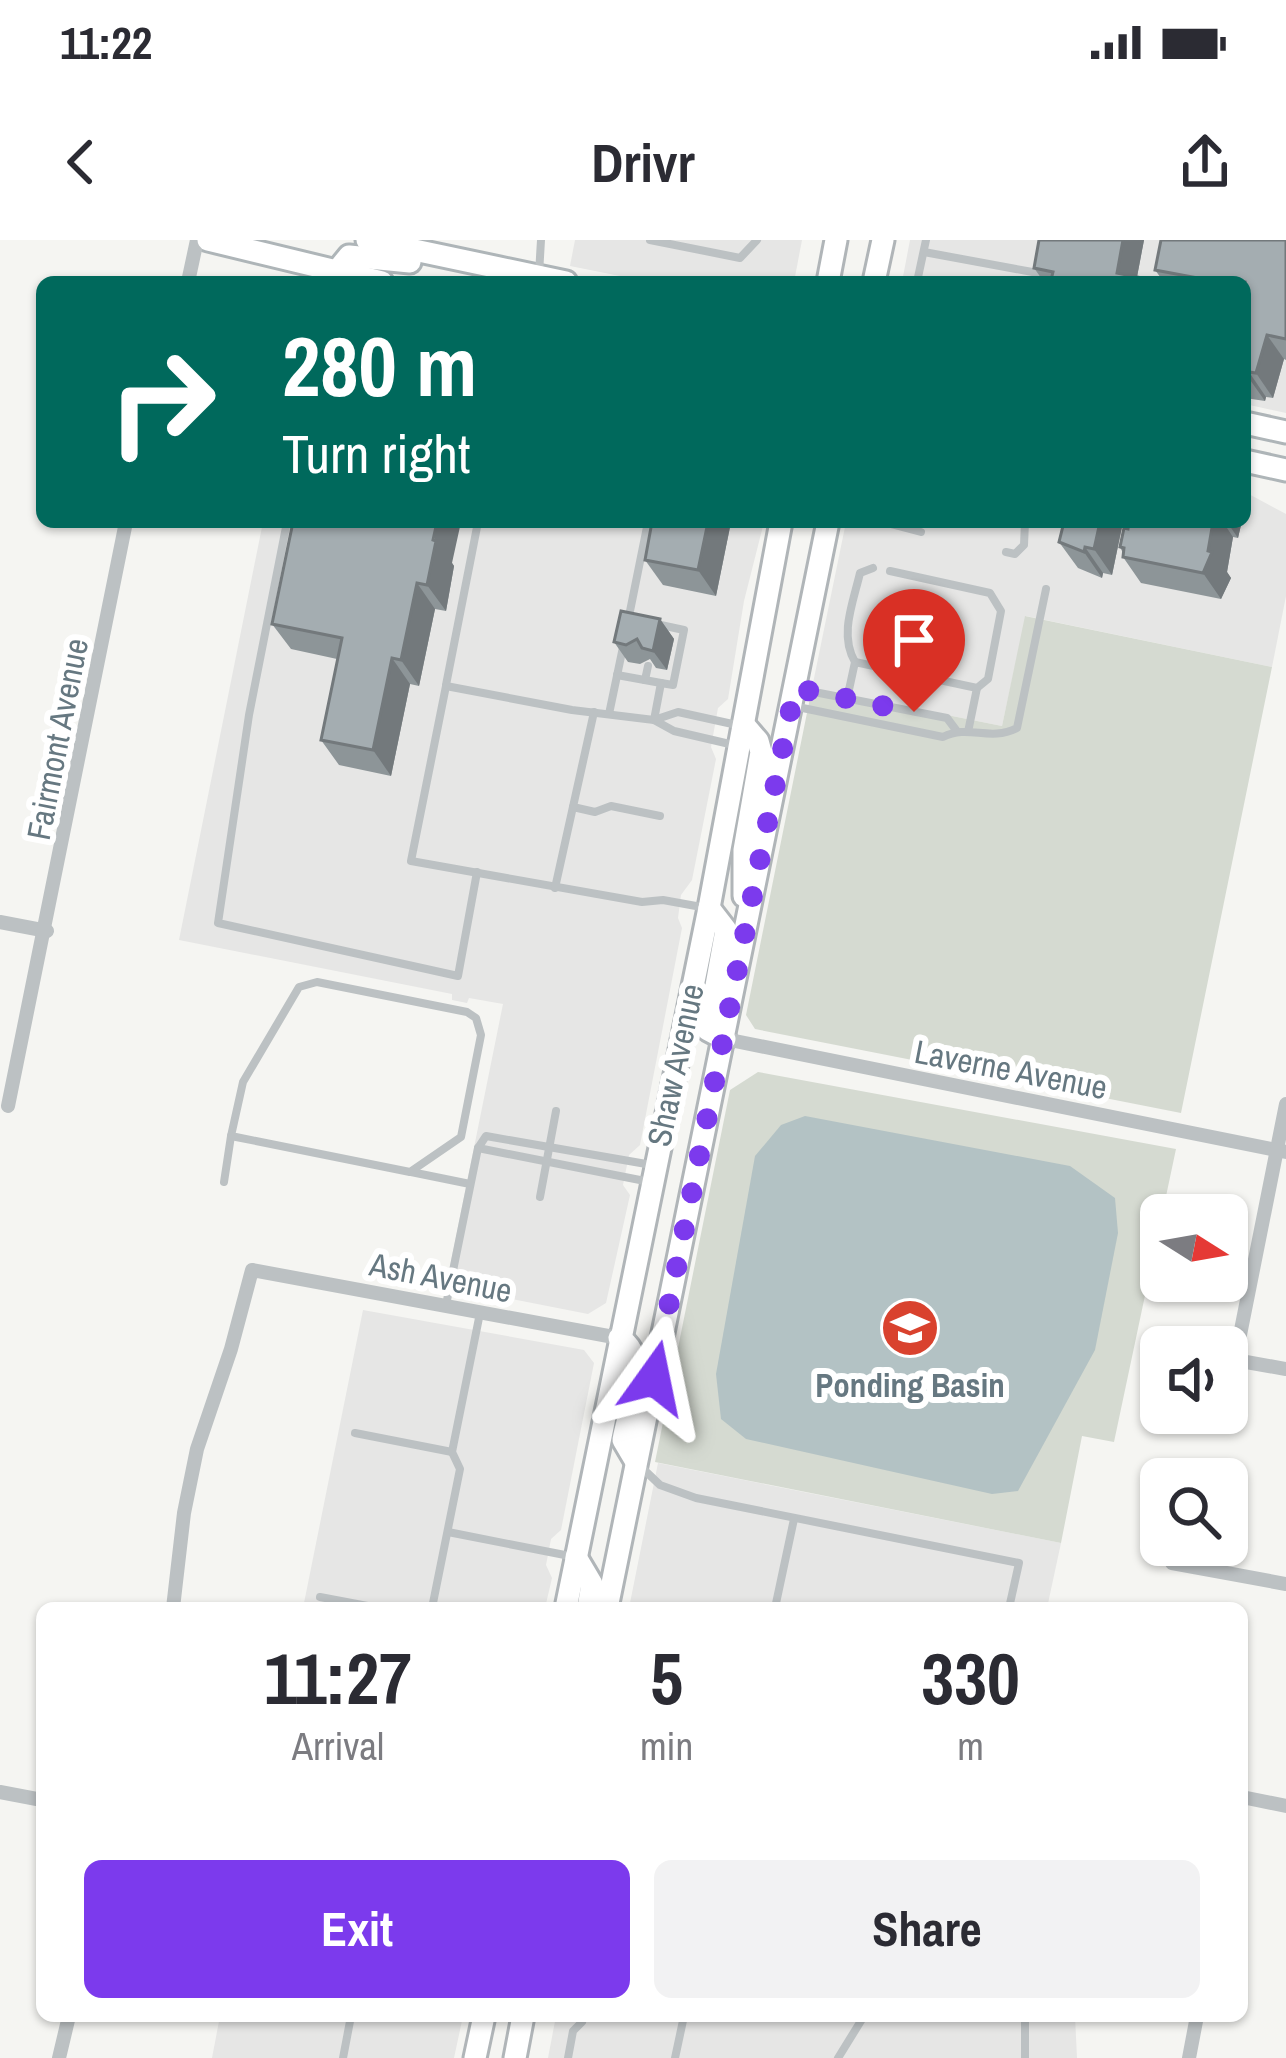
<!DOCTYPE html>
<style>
body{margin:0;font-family:"Archivo Narrow",sans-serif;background:#f2f2f3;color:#2b2b33;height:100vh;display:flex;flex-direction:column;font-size:45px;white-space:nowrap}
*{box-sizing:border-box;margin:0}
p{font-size:39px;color:#7c7c81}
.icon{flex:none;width:66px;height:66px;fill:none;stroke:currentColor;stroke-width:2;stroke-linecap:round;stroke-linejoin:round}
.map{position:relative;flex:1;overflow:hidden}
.sheet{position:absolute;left:36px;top:1362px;width:1212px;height:420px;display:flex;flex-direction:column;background:#fff;border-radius:18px;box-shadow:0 3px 9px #0004}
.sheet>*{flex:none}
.hud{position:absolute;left:36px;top:36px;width:1215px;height:252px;border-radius:18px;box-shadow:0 3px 9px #0004;background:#00695c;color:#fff;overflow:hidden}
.needle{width:78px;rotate:101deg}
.controls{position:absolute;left:1140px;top:954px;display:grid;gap:24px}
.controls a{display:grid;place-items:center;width:108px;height:108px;border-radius:18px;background:#fff;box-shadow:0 3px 9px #0004;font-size:60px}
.pin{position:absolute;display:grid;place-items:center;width:102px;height:102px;color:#fff;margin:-123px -51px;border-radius:50% 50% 50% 0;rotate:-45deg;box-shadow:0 0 12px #0007}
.pin .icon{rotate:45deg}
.me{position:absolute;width:132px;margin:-66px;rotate:12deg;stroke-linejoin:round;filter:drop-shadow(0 0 9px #0008)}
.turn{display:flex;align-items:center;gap:42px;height:252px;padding:0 48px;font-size:54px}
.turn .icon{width:156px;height:156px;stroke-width:2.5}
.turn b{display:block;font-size:84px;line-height:102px}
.eta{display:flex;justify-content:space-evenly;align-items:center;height:204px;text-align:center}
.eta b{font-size:72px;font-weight:700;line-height:84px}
.primary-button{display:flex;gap:24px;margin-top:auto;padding:24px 48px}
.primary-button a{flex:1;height:138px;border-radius:18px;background:#7c3aed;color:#fff;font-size:48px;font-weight:700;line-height:138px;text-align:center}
.primary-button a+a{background:#f2f2f3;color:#2b2b33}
.status{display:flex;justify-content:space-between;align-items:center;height:84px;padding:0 60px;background:#fff;direction:ltr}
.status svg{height:33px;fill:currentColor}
header{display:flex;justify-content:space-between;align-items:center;height:156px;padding:0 48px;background:#fff;font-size:54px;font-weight:700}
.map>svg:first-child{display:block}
.built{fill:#e6e6e5}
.green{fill:#d5dad1}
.water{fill:#b3c2c4}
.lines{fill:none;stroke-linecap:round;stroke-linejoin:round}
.secondary-casing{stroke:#aeb5b8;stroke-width:27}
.primary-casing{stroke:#b0b5b8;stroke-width:27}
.service{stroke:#bcc1c3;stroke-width:8}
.minor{stroke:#bcc1c3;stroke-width:14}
.secondary{stroke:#fff;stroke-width:21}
.primary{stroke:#fff;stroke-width:21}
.wall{fill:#8d9598}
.shaded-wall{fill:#73797c}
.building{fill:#a4adb1;stroke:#73797c;stroke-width:3}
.route{stroke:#7c3aed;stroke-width:21;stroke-dasharray:0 37.8}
.labels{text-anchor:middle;stroke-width:12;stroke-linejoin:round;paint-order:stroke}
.street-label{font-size:33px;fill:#667881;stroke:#fff}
.poi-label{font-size:33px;font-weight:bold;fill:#667881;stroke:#fff}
</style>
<div class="status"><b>11:22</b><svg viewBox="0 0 49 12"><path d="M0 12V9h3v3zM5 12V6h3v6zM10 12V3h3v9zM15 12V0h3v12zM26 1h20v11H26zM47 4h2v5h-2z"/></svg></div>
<header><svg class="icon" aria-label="back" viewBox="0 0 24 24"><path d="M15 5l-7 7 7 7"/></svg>Drivr<svg class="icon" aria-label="share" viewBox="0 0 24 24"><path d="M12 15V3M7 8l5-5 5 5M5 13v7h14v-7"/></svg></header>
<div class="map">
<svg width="1286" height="1818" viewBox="0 0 1286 1818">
<rect width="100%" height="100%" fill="#f5f5f2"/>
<g class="built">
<polygon points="575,0 802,0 794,42 650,42 570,26"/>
<polygon points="910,0 1286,0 1286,173 1245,164 1245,42 902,42"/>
<polygon points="1245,252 1286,274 1286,356 1272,427 1026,376 1002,486 812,448 846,282 1245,282"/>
<polygon points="263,282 764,282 744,361 728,459 718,468 711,507 716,519 692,640 681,655 678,678 682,688 640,905 629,915 623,945 630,955 606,1063 588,1074 446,1046 503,764 469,758 467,763 452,760 452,754 179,700"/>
<polygon points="363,1070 584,1110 594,1123 561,1290 551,1299 546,1325 552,1338 545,1368 303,1368"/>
<polygon points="658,1223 1061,1303 1047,1368 629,1368"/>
<polygon points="220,1776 463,1776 454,1818 212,1818"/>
<polygon points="556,1776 1075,1776 1077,1818 548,1818"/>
</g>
<g class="green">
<polygon points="1025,376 1272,427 1181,873 755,789 746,775 812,448 1002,486"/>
<polygon points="758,832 1176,909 1114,1202 1082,1196 1061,1303 655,1222 730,850"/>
</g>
<polygon class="water" points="805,876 1070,926 1115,958 1118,993 1095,1110 1018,1251 992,1254 746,1199 721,1179 716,1134 755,916 781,885"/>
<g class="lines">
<defs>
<g id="secondary">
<polyline points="208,0 382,42"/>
<polyline points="367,0 566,42"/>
<polyline points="336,32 349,16 410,22"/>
<polyline points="1245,183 1286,192"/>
<polyline points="1245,221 1286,230"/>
</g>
<g id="primary">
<polyline points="828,42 836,0"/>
<polyline points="874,42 883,0"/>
<polyline points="744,656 744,610 761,512 758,501 745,486"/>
<polyline points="709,668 726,690 708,790 725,799"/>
<path d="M 619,1098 C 651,1116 628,1171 623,1200 L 636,1222"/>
<polyline points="576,1317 592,1344 588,1368"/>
<polyline points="566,1368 709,668 781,282"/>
<polyline points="607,1368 828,282"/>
<polyline points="475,1818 484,1776"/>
<polyline points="515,1818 523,1776"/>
</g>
</defs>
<use href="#secondary" class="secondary-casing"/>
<use href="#primary" class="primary-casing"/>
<g class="service">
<polyline points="650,0 740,18 757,0"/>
<polyline points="924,12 1038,33"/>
<polyline points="539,34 541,0"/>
<polyline points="917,42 926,0"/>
<polyline points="287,282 249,475 218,683 458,736 477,632"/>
<polyline points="883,282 921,292"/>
<polyline points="1006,312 1015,314 1024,305 1025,282"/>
<polyline points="628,381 648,282"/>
<polyline points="656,384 684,390 673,445 661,443 654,480 572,470 446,446 411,621 642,662 663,660 707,668"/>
<polyline points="855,422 977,448 988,439 1001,371 990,353 890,331"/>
<polyline points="617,435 661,443"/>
<polyline points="645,440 648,426"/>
<polyline points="446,445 478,282"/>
<polyline points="799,449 947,478 956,490"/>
<path d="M 847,459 L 855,422 C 839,395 853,363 860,333 L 873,328"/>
<path d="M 793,466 L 943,497 C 969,484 989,502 1017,488 L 1046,349"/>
<polyline points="609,474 623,407"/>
<polyline points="968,492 977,448"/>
<polyline points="734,505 674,491 654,480 678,472 737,485"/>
<polyline points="573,567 595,572 611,566 660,576"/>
<polyline points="555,648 594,472"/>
<polygon points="317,742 467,772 476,778 481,795 461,897 410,932 231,896 243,842 299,747"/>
<polyline points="478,908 650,942"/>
<polyline points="411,932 470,944"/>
<polyline points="224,942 231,896"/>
<polyline points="540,957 556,871"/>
<polyline points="446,1065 478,908 486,896 652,925"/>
<polyline points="355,1193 452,1212"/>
<polyline points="639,1225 660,1245 696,1258 1019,1323 1009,1368"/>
<polyline points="448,1292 575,1317"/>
<polyline points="320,1357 378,1368"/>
<polyline points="432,1368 460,1229 452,1212 480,1073"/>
<polyline points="775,1368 794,1279"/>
<polyline points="343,1818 351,1776"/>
<polyline points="568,1818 573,1791 582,1782"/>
<polyline points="675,1818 684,1776"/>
<polyline points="838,1818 864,1776"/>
<polyline points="1025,1818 1025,1776"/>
</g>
<g class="minor">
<polyline points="188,42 197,0"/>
<polyline points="0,682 47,691"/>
<polyline points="725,799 1286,912"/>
<polyline points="1286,864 1235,1120 1286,1129"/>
<polyline points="8,866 126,282"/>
<polyline points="1172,1323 1286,1344"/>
<polyline points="173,1368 184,1273 197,1209 231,1109 252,1030 619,1098"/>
<polyline points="0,1552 42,1560"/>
<polyline points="1242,1557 1286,1566"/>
<polyline points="59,1818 69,1776"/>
<polyline points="1189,1818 1197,1776"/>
</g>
<use href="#secondary" class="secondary"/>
<use href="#primary" class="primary"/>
</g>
<g class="wall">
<polygon points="1039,0 1144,0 1137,37 1162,42 1044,42 1034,28"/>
<polygon points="1286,0 1286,120 1284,119 1273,158 1266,157 1265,161 1245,158 1245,42 1164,42 1155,30"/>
<polygon points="731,282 716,356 663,345 645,320"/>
<polygon points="1064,282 1123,282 1112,335 1103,333 1102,338 1078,328 1059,302"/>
<polygon points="1129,282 1238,282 1241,285 1238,298 1233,297 1227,332 1231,338 1221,359 1141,343 1123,317 1123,313 1120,307"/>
<polygon points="452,323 454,326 446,371 435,369 419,446 410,444 391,536 339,525 321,500 337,419 291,409 272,384"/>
<polygon points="660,379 674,399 667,430 656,428 650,419 640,424 628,422 614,402"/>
</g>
<g class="shaded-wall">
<polygon points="1123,0 1144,0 1136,42 1117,33"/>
<polygon points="1267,95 1284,119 1273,158 1256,133"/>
<polygon points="1249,132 1266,157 1265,161 1248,137"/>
<polygon points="437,282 461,282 452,323 454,326 446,371 427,345"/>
<polygon points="708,282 731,282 716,356 698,330"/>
<polygon points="1100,282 1123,282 1112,335 1094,309"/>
<polygon points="1213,282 1223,282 1233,297 1227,332 1231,338 1221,359 1203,333"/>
<polygon points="1227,282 1238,282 1241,285 1238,298"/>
<polygon points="1085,307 1103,333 1102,338 1084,312"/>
<polygon points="417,343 435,369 419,446 401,420"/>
<polygon points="660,379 674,399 667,430 653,411"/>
<polygon points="392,418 410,444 391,536 373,510"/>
</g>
<g class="building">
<polygon points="1039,0 1123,0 1117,33 1162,42 1063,42 1051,40 1053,32 1034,28"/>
<polygon points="1161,0 1286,0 1286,99 1267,95 1256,133 1249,132 1248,137 1245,136 1245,42 1219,42 1155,30"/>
<polygon points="293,282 437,282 433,300 436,301 427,345 417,343 401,420 392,418 373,510 321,500 342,398 272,384"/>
<polygon points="652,282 708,282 698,330 645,320"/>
<polygon points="1064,282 1100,282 1094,309 1085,307 1084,312 1059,302"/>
<polygon points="1129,282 1213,282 1208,311 1212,312 1203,333 1123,317 1124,308 1120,307 1124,288 1128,289"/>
<polygon points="621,371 660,379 653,411 642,408 637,399 626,405 614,402"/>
</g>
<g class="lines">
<polyline class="route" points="654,1138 795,448 914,472"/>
</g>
<defs>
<symbol id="school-disc" viewBox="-11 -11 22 22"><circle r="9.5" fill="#d9422e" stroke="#fff"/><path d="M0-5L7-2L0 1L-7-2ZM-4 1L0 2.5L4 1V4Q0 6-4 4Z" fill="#fff"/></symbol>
</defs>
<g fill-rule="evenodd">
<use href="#school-disc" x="877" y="1055" width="66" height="66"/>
</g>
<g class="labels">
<g class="street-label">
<text transform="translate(57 499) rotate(-79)" y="12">Fairmont Avenue</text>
<text transform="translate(675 825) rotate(-78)" y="12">Shaw Avenue</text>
<text transform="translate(1011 829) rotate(11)" y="12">Laverne Avenue</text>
<text transform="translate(441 1037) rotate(11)" y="12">Ash Avenue</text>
</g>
<g class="poi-label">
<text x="910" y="1157">Ponding Basin</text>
</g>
</g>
</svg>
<div class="controls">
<a><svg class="needle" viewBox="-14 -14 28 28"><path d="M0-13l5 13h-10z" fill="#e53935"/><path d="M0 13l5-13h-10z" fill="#7c7c81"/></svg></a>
<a><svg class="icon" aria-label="sound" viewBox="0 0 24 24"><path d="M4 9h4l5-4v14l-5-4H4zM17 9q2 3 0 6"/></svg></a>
<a><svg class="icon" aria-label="search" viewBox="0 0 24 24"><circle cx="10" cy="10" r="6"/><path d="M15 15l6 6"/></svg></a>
</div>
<div class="pin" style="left:914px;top:472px;background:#d93025"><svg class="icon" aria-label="arrive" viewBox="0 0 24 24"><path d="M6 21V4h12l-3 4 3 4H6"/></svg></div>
<svg class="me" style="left:654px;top:1138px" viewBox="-20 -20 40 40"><path d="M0-17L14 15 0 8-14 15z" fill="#7c3aed" stroke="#fff" stroke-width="4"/></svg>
<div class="hud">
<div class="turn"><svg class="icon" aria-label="right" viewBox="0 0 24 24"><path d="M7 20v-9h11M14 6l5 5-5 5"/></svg><div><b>280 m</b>Turn right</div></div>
</div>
<section class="sheet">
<div class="eta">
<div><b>11:27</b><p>Arrival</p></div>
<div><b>5</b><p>min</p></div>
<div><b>330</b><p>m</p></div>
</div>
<div class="primary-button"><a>Exit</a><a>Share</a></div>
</section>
</div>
